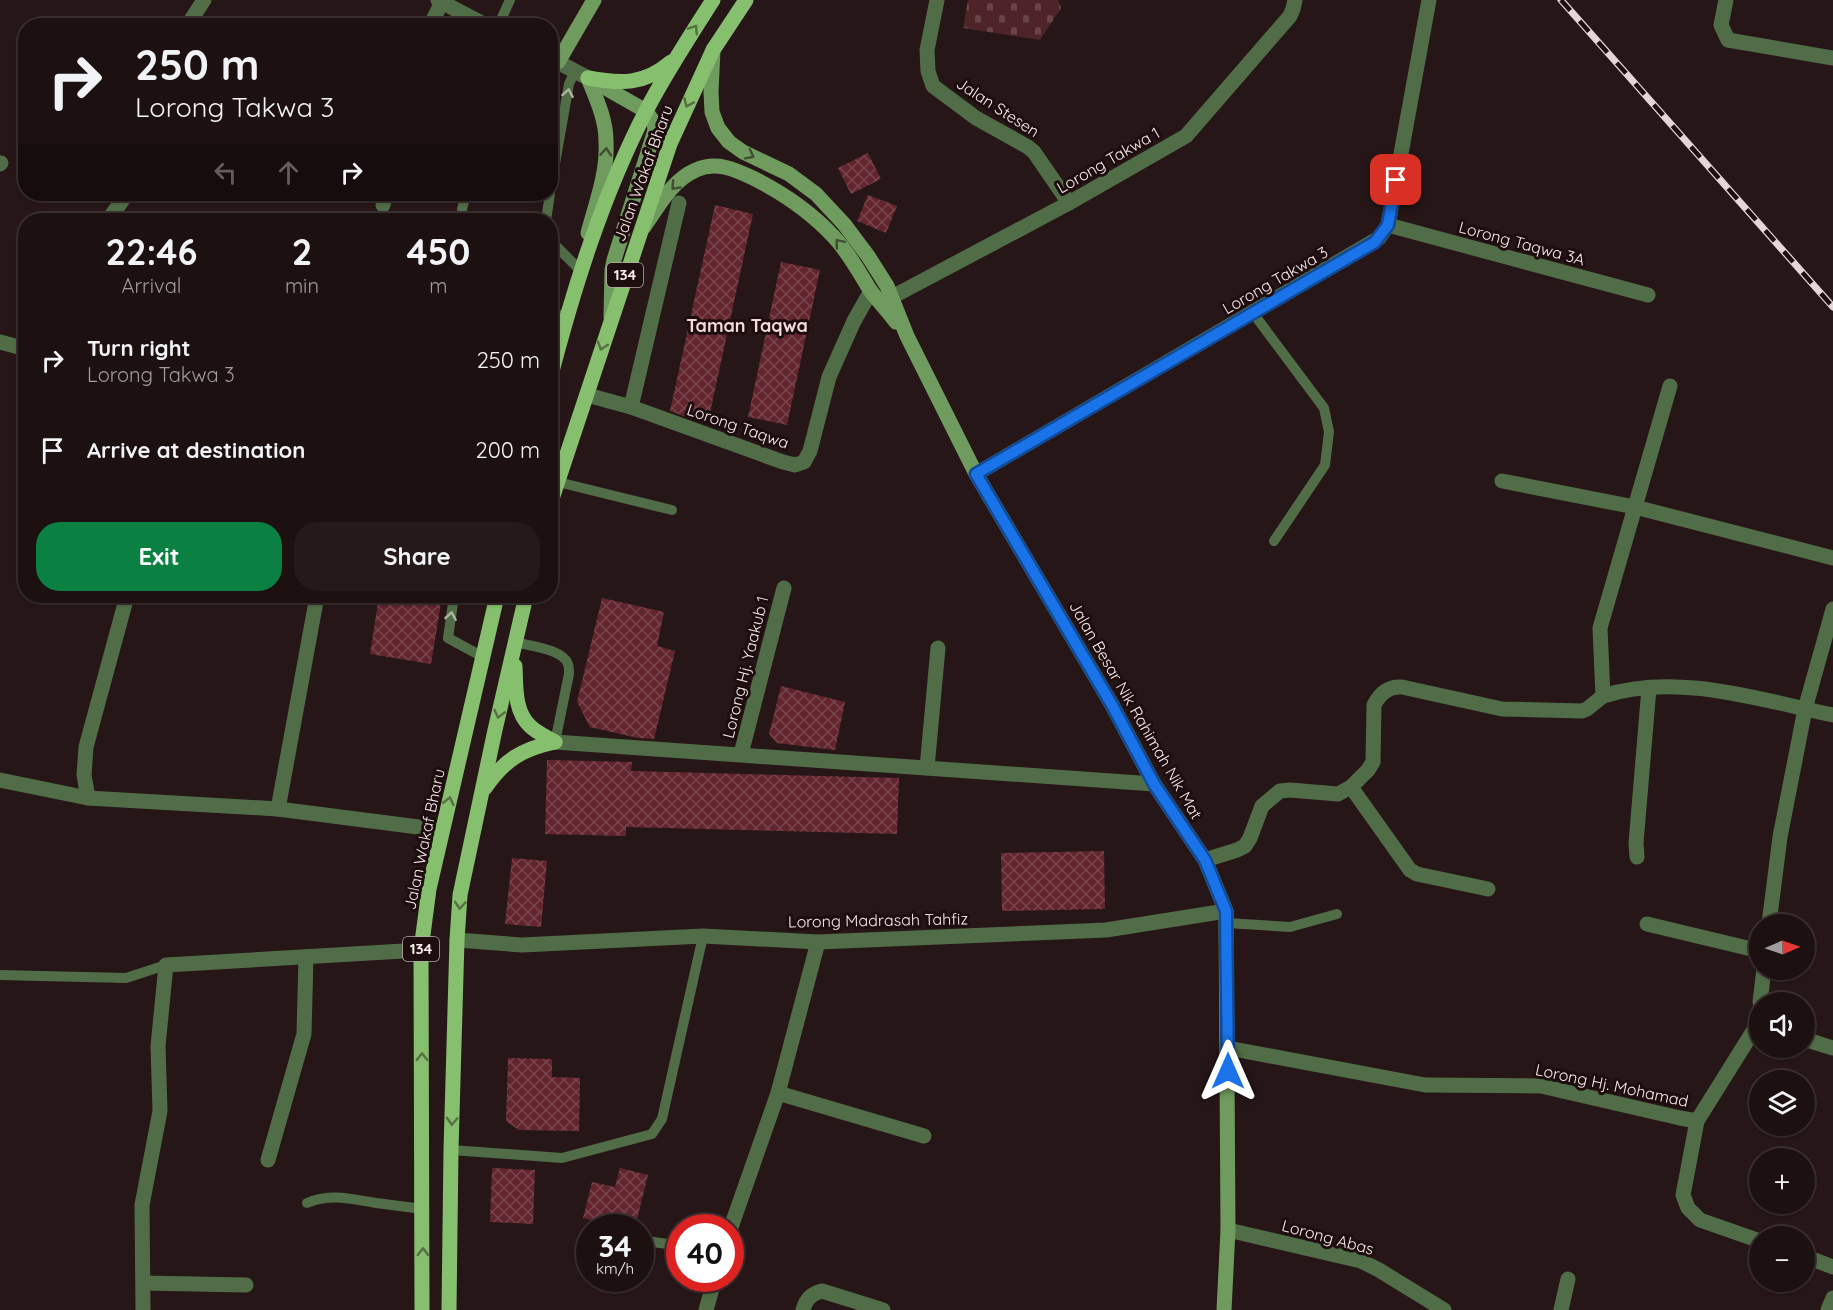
<!DOCTYPE html>
<meta charset="utf-8">
<style>
body{margin:0;font-family:Quicksand,sans-serif;background:#25191a;color:#f1f3f6;height:100vh;display:flex;flex-direction:column;font-size:22px;white-space:nowrap}
*{box-sizing:border-box;margin:0}
p{font-size:20px;color:#a09d9f}
.icon{flex:none;width:33px;height:33px;fill:none;stroke:currentColor;stroke-width:2;stroke-linecap:round;stroke-linejoin:round}
.map{position:relative;flex:1;overflow:hidden}
.sheet{position:absolute;left:18px;top:213px;width:540px;height:390px;display:flex;flex-direction:column;background:#1d1011;border-radius:24px;box-shadow:0 2px 4px #0004,0 0 0 2px #3b3031}
.sheet>*{flex:none}
.hud{position:absolute;left:18px;top:18px;width:540px;height:183px;border-radius:24px;box-shadow:0 2px 4px #0004,0 0 0 2px #3b3031;background:#1d1011;color:#f1f3f6;overflow:hidden}
.needle{width:39px;rotate:88deg}
.buttons{position:absolute;left:1749px;top:914px;display:grid;gap:12px}
.buttons a{display:grid;place-items:center;width:66px;height:66px;border-radius:50%;background:#1d1011;box-shadow:0 2px 4px #0004,0 0 0 2px #3b3031;font-size:30px}
.speed{position:absolute;left:576px;top:1214px;display:flex;gap:12px;font-size:30px;font-weight:700;text-align:center}
.speed>*{display:grid;place-content:center;width:78px;height:78px;border-radius:50%;background:#1d1011;box-shadow:0 2px 4px #0004,0 0 0 2px #3b3031;line-height:1}
.speed small{font-size:15px;font-weight:400}
.speed .limit{border:9px solid #d22;background:#fff;color:#111}
.pin{position:absolute;display:grid;place-items:center;width:51px;height:51px;color:#fff;margin:-26px;border-radius:12px;box-shadow:0 3px 9px #0006}
.me{position:absolute;width:66px;margin:-33px;rotate:0deg;stroke-linejoin:round;filter:drop-shadow(0 0 4px #0008)}
.turn{display:flex;align-items:center;gap:21px;height:126px;padding:0 18px;font-size:27px}
.turn .icon{width:78px;height:78px;stroke-width:2.5}
.turn b{display:block;font-size:42px;line-height:51px}
.lanes{display:flex;align-items:center;height:57px;padding:0 18px;background:#0003;justify-content:center;gap:30px;direction:ltr}
.lanes .off{opacity:.35}
.eta{display:flex;justify-content:space-evenly;align-items:center;height:102px;text-align:center}
.eta b{font-size:36px;font-weight:700;line-height:42px}
.button{display:flex;gap:12px;margin-top:auto;padding:12px 18px}
.button a{flex:1;height:69px;border-radius:24px;background:#0b8043;color:#fff;font-size:24px;font-weight:700;line-height:69px;text-align:center}
.button a+a{background:#25191a;color:#f1f3f6}
ul{padding:0;list-style:none}
li{display:flex;align-items:center;gap:18px;height:90px;padding:0 18px}
li div{flex:1}
li b{display:block;font-size:22px}
li em{font-style:normal}
.map>svg:first-child{display:block}
.cemetery{fill:url(#cemetery-stones)}
.building{fill:url(#building-cross-hatch)}
.lines{fill:none;stroke-linecap:round;stroke-linejoin:round}
.lane{stroke:#516d47;stroke-width:10}
.street{stroke:#516d47;stroke-width:15}
.secondary{stroke:#6f9c5e;stroke-width:15}
.primary{stroke:#86c06f;stroke-width:15}
.rail-casing{stroke:#e4d6d7;stroke-width:7}
.rail{stroke:#1e0d0e;stroke-width:4.5;stroke-dasharray:14;stroke-linecap:butt}
.oneway{stroke:#576f43}
.oneway2{stroke:#aeb3a2}
.oneway3{stroke:#424d32}
.route-casing{stroke:#114b97;stroke-width:15}
.route{stroke:#1a73e8;stroke-width:10}
.labels{text-anchor:middle;stroke-width:6;stroke-linejoin:round;paint-order:stroke}
.shield{fill:#1e0d0e;stroke:#b8a9aa;stroke-width:1.5}
.shield-label{font-size:15px;font-weight:bold;fill:#faeced}
.street-label{font-size:16px;fill:#faeced;stroke:#1e0d0e}
.neighbourhood-label{font-size:18px;font-weight:bold;fill:#f4dadb;stroke:#1e0d0e}
</style>
<div class="map">
<svg width="1833" height="1310" viewBox="0 0 1833 1310">
<defs>
<pattern id="cemetery-stones" width="16" height="16" patternUnits="userSpaceOnUse" patternTransform="scale(1.5)"><rect width="16" height="16" fill="#4e2429"/><path d="M2 7V4a2 2 0 0 1 4 0v3zM10 15v-3a2 2 0 0 1 4 0v3z" fill="#684448"/></pattern>
<pattern id="building-cross-hatch" width="8" height="8" patternUnits="userSpaceOnUse" patternTransform="scale(1.5)"><rect width="8" height="8" fill="#62252e"/><path d="M0 0l8 8M0 8l8-8" fill="none" stroke="#79454d"/></pattern>
</defs>
<rect width="100%" height="100%" fill="#271617"/>
<polygon class="cemetery" points="968,0 1058,0 1061,8 1040,40 963,28"/>
<g class="building">
<polygon points="868,153 881,179 851,194 838,168"/>
<polygon points="868,195 897,206 886,233 857,221"/>
<polygon points="715,205 753,214 708,422 689,418 670,411"/>
<polygon points="781,262 820,270 787,425 748,417"/>
<polygon points="379,596 442,597 431,664 370,654"/>
<polygon points="602,598 664,612 657,646 675,651 654,739 638,738 590,727 577,702"/>
<polygon points="781,686 845,702 835,750 777,743 769,734"/>
<polygon points="547,760 632,762 631,771 899,778 897,834 626,827 626,836 545,834"/>
<polygon points="1104,851 1105,909 1002,911 1001,853"/>
<polygon points="512,858 547,861 541,927 505,924"/>
<polygon points="508,1058 552,1059 552,1077 580,1078 579,1131 519,1130 506,1121"/>
<polygon points="492,1168 535,1170 533,1224 490,1222"/>
<polygon points="620,1168 648,1175 635,1227 620,1227 583,1218 592,1182 615,1187"/>
</g>
<g class="lines">
<g class="lane">
<polyline points="498,26 510,0"/>
<polyline points="550,192 569,84 575,71"/>
<polyline points="463,220 462,209 466,194"/>
<polyline points="546,220 550,194"/>
<polyline points="550,240 581,271"/>
<polyline points="1253,313 1324,408 1329,432 1325,465 1274,541"/>
<polyline points="558,482 672,510"/>
<polyline points="454,596 448,638 483,657"/>
<path d="M 515,642 C 529,646 563,649 568,664 C 569,665 569,673 569,674 L 555,742"/>
<polyline points="1227,923 1290,927 1337,914"/>
<polyline points="0,975 126,978 166,965"/>
<polyline points="451,1150 562,1158 652,1134 662,1119 703,936"/>
<path d="M 307,1203 C 331,1193 351,1199 376,1203 C 391,1205 407,1207 423,1209"/>
<polyline points="640,1240 667,1244 680,1250"/>
</g>
<g class="street">
<polyline points="438,0 487,26"/>
<polyline points="937,0 927,50 928,71 933,86 976,118 1028,147 1034,152 1069,203"/>
<polyline points="1726,0 1721,25 1728,40 1833,58"/>
<polyline points="187,26 204,0"/>
<polyline points="430,26 442,2"/>
<polyline points="550,58 588,78"/>
<polyline points="0,164 1,163"/>
<polyline points="383,205 386,194"/>
<polyline points="108,220 127,194"/>
<polyline points="1388,225 1648,295"/>
<polyline points="892,297 1069,203 1186,136 1290,16 1293,9 1295,0"/>
<polyline points="550,317 566,318"/>
<polyline points="0,342 26,349"/>
<polyline points="587,395 631,407 783,462 795,465 804,462 810,451 829,377 854,321 871,291"/>
<polyline points="631,407 679,203"/>
<polyline points="976,474 1379,238 1388,225 1429,0"/>
<polyline points="1502,481 1635,507 1833,558"/>
<path d="M 1603,696 C 1677,672 1760,700 1833,715"/>
<polyline points="555,742 1154,784"/>
<polyline points="741,754 784,588"/>
<polyline points="927,768 938,648"/>
<polyline points="0,780 88,798 278,809 442,830"/>
<polyline points="1351,787 1410,870 1417,874 1488,889"/>
<polyline points="88,798 84,775 86,747 127,596"/>
<polyline points="278,809 317,596"/>
<polyline points="1637,857 1636,843 1649,688"/>
<path d="M 1205,860 L 1237,850 L 1245,846 L 1250,838 L 1262,806 L 1280,791 L 1290,790 L 1338,794 L 1351,787 L 1368,770 L 1373,762 L 1374,705 C 1380,693 1389,686 1402,687 L 1502,709 L 1582,711 L 1587,709 L 1603,696 L 1600,628 L 1670,386"/>
<polyline points="1647,924 1760,951"/>
<polyline points="1769,924 1780,837 1805,709 1833,609"/>
<polyline points="457,940 522,945 703,936 818,942 1106,930 1226,911"/>
<polyline points="1760,1002 1764,969"/>
<polyline points="1804,1039 1833,1048"/>
<polyline points="1228,1048 1425,1085 1541,1086 1680,1118 1697,1121 1757,1025 1760,1026"/>
<polyline points="778,1093 924,1136"/>
<polyline points="1697,1121 1683,1195 1688,1208 1700,1220 1760,1241"/>
<polyline points="268,1160 304,1034 306,957"/>
<polyline points="730,1230 778,1093 818,942"/>
<polyline points="1228,1230 1361,1261 1379,1270 1444,1310"/>
<polyline points="1804,1256 1833,1267"/>
<polyline points="143,1283 246,1285"/>
<polyline points="143,1310 142,1205 160,1111 158,1046 166,965 421,950"/>
<polyline points="706,1310 715,1278"/>
<path d="M 803,1310 C 806,1299 811,1294 822,1291 L 883,1310"/>
<polyline points="1561,1310 1568,1279"/>
<polyline points="1828,1310 1833,1298"/>
</g>
<g class="secondary">
<polyline points="713,50 711,92 712,112 718,128 729,142 743,152 789,174 816,194 844,224 868,256 887,286 907,336 976,474 1112,705 1154,784 1205,860 1226,911 1228,1230 1224,1310"/>
<polyline points="558,62 594,0"/>
<polyline points="588,78 646,111 654,123 655,130 614,260 612,270 611,317"/>
<path d="M 588,78 C 596,98 606,119 606,141 C 608,172 596,203 588,233"/>
<path d="M 644,227 C 658,207 672,180 696,170 C 716,161 734,169 753,178 C 783,193 810,211 834,237 C 849,253 859,272 870,290 C 878,301 888,311 896,322"/>
</g>
<g class="primary">
<path d="M 588,78 C 621,84 644,85 671,62"/>
<path d="M 550,379 C 574,287 603,194 647,109 C 667,71 690,36 713,0"/>
<polyline points="550,505 670,144 713,50 746,0"/>
<path d="M 515,666 C 516,686 514,711 530,726 C 537,733 547,737 555,742"/>
<path d="M 485,788 C 504,760 522,749 555,742"/>
<polyline points="422,1310 421,950 429,889 497,596"/>
<polyline points="449,1310 451,1150 457,940 460,895 495,730 526,596"/>
</g>
<defs>
<polyline id="rail" points="1561,0 1833,307"/>
</defs>
<use href="#rail" class="rail-casing"/>
<use href="#rail" class="rail"/>
</g>
<defs><path id="oneway-chevron" d="M-2-3.5L2.5 0L-2 3.5" fill="none" stroke-width="1.6" stroke-linecap="round" stroke-linejoin="round" transform="scale(1.5)"/></defs>
<g class="oneway">
<use href="#oneway-chevron" transform="translate(694 29) rotate(-57)"/>
<use href="#oneway-chevron" transform="translate(688 103) rotate(114)"/>
<use href="#oneway-chevron" transform="translate(602 346) rotate(108)"/>
<use href="#oneway-chevron" transform="translate(499 714) rotate(103)"/>
<use href="#oneway-chevron" transform="translate(449 801) rotate(-77)"/>
<use href="#oneway-chevron" transform="translate(460 905) rotate(94)"/>
<use href="#oneway-chevron" transform="translate(422 1057) rotate(-90)"/>
<use href="#oneway-chevron" transform="translate(452 1121) rotate(92)"/>
<use href="#oneway-chevron" transform="translate(423 1252) rotate(-90)"/>
</g>
<g class="oneway2">
<use href="#oneway-chevron" transform="translate(568 93) rotate(-80)"/>
<use href="#oneway-chevron" transform="translate(451 616) rotate(-81)"/>
</g>
<g class="oneway3">
<use href="#oneway-chevron" transform="translate(606 152) rotate(-86)"/>
<use href="#oneway-chevron" transform="translate(750 155) rotate(27)"/>
<use href="#oneway-chevron" transform="translate(675 186) rotate(133)"/>
<use href="#oneway-chevron" transform="translate(839 243) rotate(-130)"/>
</g>
<g class="lines">
<defs>
<polyline id="route" points="1228,1071 1226,911 1205,860 1154,784 1112,705 976,474 1375,242 1388,225 1396,180"/>
</defs>
<use href="#route" class="route-casing"/>
<use href="#route" class="route"/>
</g>
<g class="labels">
<g class="shield">
<rect x="607" y="263" width="36" height="24" rx="4.5"/>
<rect x="403" y="937" width="36" height="24" rx="4.5"/>
</g>
<g class="shield-label">
<text x="625" y="280">134</text>
<text x="421" y="954">134</text>
</g>
<g class="street-label">
<text transform="translate(998 107) rotate(33)" y="6">Jalan Stesen</text>
<text transform="translate(1108 160) rotate(-30)" y="6">Lorong Takwa 1</text>
<text transform="translate(643 173) rotate(-70)" y="6">Jalan Wakaf Bharu</text>
<text transform="translate(1522 243) rotate(15)" y="6">Lorong Taqwa 3A</text>
<text transform="translate(1275 280) rotate(-30)" y="6">Lorong Takwa 3</text>
<text transform="translate(738 426) rotate(19)" y="6">Lorong Taqwa</text>
<text transform="translate(745 667) rotate(-76)" y="6">Lorong Hj. Yaakub 1</text>
<text transform="translate(1136 710) rotate(60)" y="6">Jalan Besar Nik Rahimah Nik Mat</text>
<text transform="translate(424 839) rotate(-78)" y="6">Jalan Wakaf Bharu</text>
<text transform="translate(878 920) rotate(-1)" y="6">Lorong Madrasah Tahfiz</text>
<text transform="translate(1612 1085) rotate(12)" y="6">Lorong Hj. Mohamad</text>
<text transform="translate(1328 1237) rotate(15)" y="6">Lorong Abas</text>
</g>
<g class="neighbourhood-label">
<text x="747" y="332">Taman Taqwa</text>
</g>
</g>
</svg>
<div class="buttons">
<a><svg class="needle" viewBox="-14 -14 28 28"><path d="M0-13l5 13h-10z" fill="#e53935"/><path d="M0 13l5-13h-10z" fill="#a09d9f"/></svg></a>
<a><svg class="icon" aria-label="sound" viewBox="0 0 24 24"><path d="M4 9h4l5-4v14l-5-4H4zM17 9q2 3 0 6"/></svg></a>
<a><svg class="icon" aria-label="layers" viewBox="0 0 24 24"><path d="M12 4l9 5-9 5-9-5zM3 14l9 5 9-5"/></svg></a>
<a>+</a>
<a>−</a>
</div>
<div class="speed"><div>34<small>km/h</small></div><div class="limit">40</div></div>
<div class="pin" style="left:1396px;top:180px;background:#d93025"><svg class="icon" aria-label="arrive" viewBox="0 0 24 24"><path d="M6 21V4h12l-3 4 3 4H6"/></svg></div>
<svg class="me" style="left:1228px;top:1071px" viewBox="-20 -20 40 40"><path d="M0-17L14 15 0 8-14 15z" fill="#1a73e8" stroke="#fff" stroke-width="4"/></svg>
<div class="hud">
<div class="turn"><svg class="icon" aria-label="right" viewBox="0 0 24 24"><path d="M7 20v-9h11M14 6l5 5-5 5"/></svg><div><b>250 m</b>Lorong Takwa 3</div></div>
<div class="lanes"><svg class="icon off" aria-label="left" viewBox="0 0 24 24"><path d="M17 20v-9H6M10 6l-5 5 5 5"/></svg><svg class="icon off" aria-label="ahead" viewBox="0 0 24 24"><path d="M12 20V5M6 11l6-6 6 6"/></svg><svg class="icon" aria-label="right" viewBox="0 0 24 24"><path d="M7 20v-9h11M14 6l5 5-5 5"/></svg></div>
</div>
<section class="sheet">
<div class="eta">
<div><b>22:46</b><p>Arrival</p></div>
<div><b>2</b><p>min</p></div>
<div><b>450</b><p>m</p></div>
</div>
<ul>
<li><svg class="icon" aria-label="right" viewBox="0 0 24 24"><path d="M7 20v-9h11M14 6l5 5-5 5"/></svg><div><b>Turn right</b><p>Lorong Takwa 3</p></div><em>250 m</em></li>
<li><svg class="icon" aria-label="arrive" viewBox="0 0 24 24"><path d="M6 21V4h12l-3 4 3 4H6"/></svg><div><b>Arrive at destination</b></div><em>200 m</em></li>
</ul>
<div class="button"><a>Exit</a><a>Share</a></div>
</section>
</div>
